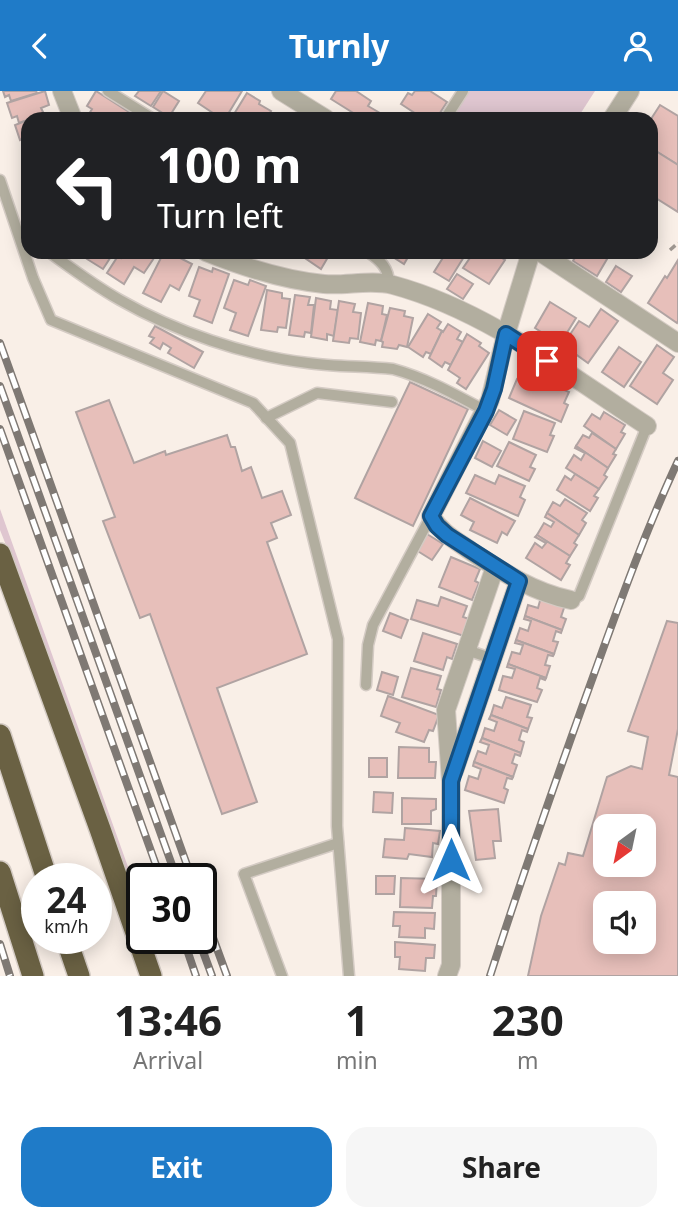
<!DOCTYPE html>
<style>
body{margin:0;font-family:"Noto Sans",sans-serif;background:#f6f6f6;color:#222;height:100vh;display:flex;flex-direction:column;font-size:26px;white-space:nowrap}
*{box-sizing:border-box;margin:0}
p{font-size:23px;color:#767676}
.icon{flex:none;width:38px;height:38px;fill:none;stroke:currentColor;stroke-width:2;stroke-linecap:round;stroke-linejoin:round}
.map{position:relative;height:885px;overflow:hidden}
.details{display:flex;flex-direction:column;background:#fff;flex:1}
.details>*{flex:none}
.hud{position:absolute;left:21px;top:21px;width:637px;height:147px;border-radius:21px;box-shadow:0 4px 18px #0003;background:#202124;color:#fff;overflow:hidden}
.needle{width:46px;rotate:213deg}
.fabs{position:absolute;left:593px;top:723px;display:grid;gap:14px}
.fabs a{display:grid;place-items:center;width:63px;height:63px;border-radius:14px;background:#fff;box-shadow:0 4px 18px #0003;font-size:35px}
.speed{position:absolute;left:21px;top:772px;display:flex;gap:14px;font-size:35px;font-weight:700;text-align:center}
.speed>*{display:grid;place-content:center;width:91px;height:91px;border-radius:50%;background:#fff;box-shadow:0 4px 18px #0003;line-height:1}
.speed small{font-size:18px;font-weight:400}
.speed .limit{border:4px solid #111;border-radius:10px;background:#fff;color:#111}
.pin{position:absolute;display:grid;place-items:center;width:60px;height:60px;color:#fff;margin:-30px;border-radius:14px;box-shadow:0 4px 10px #0006}
.me{position:absolute;width:77px;margin:-38px;rotate:0deg;stroke-linejoin:round;filter:drop-shadow(0 0 5px #0008)}
.turn{display:flex;align-items:center;gap:24px;height:147px;padding:0 21px;font-size:32px}
.turn .icon{width:91px;height:91px;stroke-width:2.5}
.turn b{display:block;font-size:49px;line-height:60px}
.eta{display:flex;justify-content:space-evenly;align-items:center;height:119px;text-align:center}
.eta b{font-size:42px;font-weight:700;line-height:49px}
.primary-button{display:flex;gap:14px;margin-top:auto;padding:14px 21px}
.primary-button a{flex:1;height:80px;border-radius:21px;background:#1f7bc8;color:#fff;font-size:28px;font-weight:700;line-height:80px;text-align:center}
.primary-button a+a{background:#f6f6f6;color:#222}
header{display:flex;justify-content:space-between;align-items:center;height:91px;padding:0 21px;background:#1f7bc8;color:#fff;font-size:32px;font-weight:700}
.map>svg:first-child{display:block}
.green{fill:#dfc6d0}
.building{fill:#e7bfba;stroke:#b0a3a2;stroke-width:2;fill-rule:evenodd}
.lines{fill:none;stroke-linecap:round;stroke-linejoin:round}
.service-casing{stroke:#d4cbc4;stroke-width:13}
.minor-casing{stroke:#d4cbc4;stroke-width:20}
.motorway-casing{stroke:#d4cbc4;stroke-width:24}
.path{stroke:#9e9791;stroke-width:3.5;stroke-dasharray:7 3.5;stroke-linecap:butt}
.service{stroke:#b2ae9f;stroke-width:10}
.minor{stroke:#b2ae9f;stroke-width:18}
.motorway{stroke:#6a6143;stroke-width:21}
.rail-casing{stroke:#7f7974;stroke-width:8}
.rail{stroke:#fff;stroke-width:5;stroke-dasharray:16;stroke-linecap:butt}
.route-casing{stroke:#145082;stroke-width:18}
.route{stroke:#1f7bc8;stroke-width:12}
</style>
<header><svg class="icon" aria-label="back" viewBox="0 0 24 24"><path d="M15 5l-7 7 7 7"/></svg>Turnly<svg class="icon" aria-label="person" viewBox="0 0 24 24"><circle cx="12" cy="8" r="4"/><path d="M4 21q1-7 8-7t8 7"/></svg></header>
<div class="map">
<svg width="678" height="885" viewBox="0 0 678 885">
<rect width="100%" height="100%" fill="#f9efe7"/>
<g class="green">
<polygon points="467,0 595,0 577,28 450,28"/>
<polygon points="0,418 142,815 142,829 33,522 0,439"/>
</g>
<g class="building">
<polygon points="3,0 36,0 37,2 11,10 9,4 5,6"/>
<polygon points="45,0 49,14 41,17 44,23 19,32 17,25 12,27 7,12"/>
<polygon points="96,0 140,28 86,28 92,18 87,15"/>
<polygon points="139,0 161,0 151,15 135,5"/>
<polygon points="163,0 179,10 169,26 153,16"/>
<polygon points="206,0 242,0 225,28 222,28 198,12"/>
<polygon points="336,0 356,0 371,10 368,15 380,22 376,28 363,28 331,8"/>
<polygon points="415,0 430,0 447,11 436,28 424,28 401,13 408,2 412,4"/>
<polygon points="247,2 260,10 259,13 271,20 266,28 231,28"/>
<polygon points="660,14 678,25 678,74 651,57 651,28"/>
<polygon points="28,29 28,53 27,53 24,47 20,49 15,34"/>
<polygon points="651,57 678,74 678,121 651,104"/>
<polygon points="91,161 114,161 103,178 87,168"/>
<polygon points="125,161 158,161 144,182 134,176 124,193 107,182 118,165 121,167"/>
<polygon points="164,161 177,161 182,163 180,167 192,173 179,199 170,194 161,211 143,202"/>
<polygon points="296,161 331,161 321,178"/>
<polygon points="389,161 411,161 404,173 388,163"/>
<polygon points="438,161 467,161 449,190 434,181 444,165"/>
<polygon points="474,161 493,161 505,169 489,193 463,177"/>
<polygon points="578,161 606,161 610,163 597,185 573,170"/>
<polygon points="678,169 678,230 677,232 648,212 665,185 667,187"/>
<polygon points="616,175 632,185 621,201 606,191"/>
<polygon points="199,176 212,181 213,177 229,183 212,232 194,225 200,209 189,205"/>
<polygon points="457,183 473,193 463,208 447,198"/>
<polygon points="234,189 248,194 250,189 266,195 248,245 230,239 236,222 224,217"/>
<polygon points="267,199 282,202 282,207 290,208 286,237 278,236 277,241 261,239"/>
<polygon points="295,204 310,206 308,214 314,214 311,242 305,241 304,246 289,244"/>
<polygon points="316,207 331,210 330,218 338,219 334,245 327,243 327,249 311,246"/>
<polygon points="339,210 355,213 353,221 361,222 358,248 350,247 349,252 333,250"/>
<polygon points="550,211 576,227 560,253 535,237"/>
<polygon points="368,212 383,215 382,223 387,224 381,250 376,249 375,254 360,251"/>
<polygon points="390,217 405,220 404,225 413,227 407,256 399,254 397,258 382,256 383,251 381,250"/>
<polygon points="601,218 618,230 588,272 563,254 579,230 589,236"/>
<polygon points="428,223 441,231 437,237 442,240 431,263 426,261 423,266 408,256"/>
<polygon points="448,233 461,241 457,248 463,251 451,274 445,271 442,276 429,267 442,240 443,241"/>
<polygon points="155,235 203,261 194,277 168,262 171,257 163,252 160,258 150,252 154,247 149,245"/>
<polygon points="467,243 481,252 479,255 489,262 466,298 457,292 460,287 448,279"/>
<polygon points="657,254 674,266 663,282 673,289 657,313 630,295"/>
<polygon points="619,256 641,271 624,296 602,281"/>
<polygon points="517,288 539,298 542,289 569,301 564,312 568,314 561,331 509,307"/>
<polygon points="410,291 468,318 413,435 355,407"/>
<polygon points="109,309 134,372 165,360 166,364 227,344 231,356 235,356 242,380 251,376 262,407 282,400 291,424 271,432 277,447 267,451 307,563 217,597 257,711 222,723 150,523 140,527 103,430 115,426 76,321"/>
<polygon points="499,319 516,329 507,344 490,334"/>
<polygon points="524,320 555,332 550,344 554,345 547,361 513,348"/>
<polygon points="604,321 625,334 621,341 625,343 616,358 584,335 592,323 600,328"/>
<polygon points="592,342 616,358 613,363 616,364 608,377 576,355 583,344 589,347"/>
<polygon points="483,350 501,360 492,376 475,367"/>
<polygon points="509,351 536,364 530,376 535,378 529,390 497,375"/>
<polygon points="576,355 608,377 604,384 607,386 599,398 566,377 574,364 581,369 585,362 575,357"/>
<polygon points="575,383 599,398 594,405 598,407 590,420 557,399 565,385 571,389"/>
<polygon points="475,384 495,393 499,384 525,395 520,406 525,409 518,425 466,402"/>
<polygon points="470,407 515,430 507,444 502,441 497,452 470,439 474,431 461,424"/>
<polygon points="565,408 587,422 582,429 586,432 579,444 547,422 553,411 560,415"/>
<polygon points="547,422 579,444 574,452 577,454 570,465 537,444 544,432 551,436 554,431 545,426"/>
<polygon points="427,443 443,453 432,469 416,459"/>
<polygon points="537,444 570,465 566,472 570,474 561,489 526,467 535,452 542,457 546,452 535,446"/>
<polygon points="451,466 480,478 475,490 479,492 472,509 439,496"/>
<polygon points="441,506 467,515 463,526 469,528 464,545 411,528 417,509 438,515"/>
<polygon points="541,506 565,514 561,526 566,528 562,539 525,525 528,514 538,517"/>
<polygon points="390,522 408,529 401,547 383,540"/>
<polygon points="525,525 562,539 561,542 556,540 553,550 558,551 554,563 516,549 520,537 528,540 531,530 524,528"/>
<path d="M 667,530 L 678,532 L 678,638 L 669,684 L 678,686 L 678,885 L 528,885 L 541,825 L 559,772 L 565,774 L 568,762 L 583,765 L 607,686 L 631,675 L 642,678 L 648,646 L 628,640 ZM 606,735 L 644,735 L 644,774 L 606,774 ZM 606,812 L 644,812 L 644,850 L 606,850 Z"/>
<polygon points="423,542 457,553 452,568 447,566 443,579 414,570"/>
<polygon points="516,549 554,563 553,565 548,564 545,574 550,575 546,587 508,573 512,561 520,563 523,554 515,552"/>
<polygon points="508,573 546,587 545,589 540,587 537,597 542,599 537,611 499,599 503,585 512,587 515,578 507,576"/>
<polygon points="411,577 441,585 437,598 441,599 436,616 402,606"/>
<polygon points="382,581 398,586 393,604 377,599"/>
<polygon points="388,605 439,624 433,640 429,639 424,651 396,641 400,632 381,625"/>
<polygon points="506,606 531,614 527,626 532,627 528,638 491,624 494,614 502,617"/>
<polygon points="491,624 528,638 527,641 522,639 519,649 524,651 521,662 482,647 485,637 494,640 497,631 489,628"/>
<polygon points="482,647 521,662 520,665 515,663 512,672 517,674 513,686 474,671 478,660 486,663 489,654 480,651"/>
<polygon points="399,656 429,657 429,671 436,671 435,687 398,687"/>
<rect x="369" y="667" width="18" height="19"/>
<polygon points="474,671 513,686 512,688 507,687 504,697 508,699 504,712 465,699 469,685 478,688 481,678 473,675"/>
<polygon points="374,701 393,702 392,722 373,721"/>
<polygon points="402,707 436,708 436,718 431,720 431,733 402,733"/>
<polygon points="498,718 501,750 493,750 495,767 476,769 469,720"/>
<polygon points="405,737 440,740 438,753 433,752 432,766 409,763 407,768 383,766 385,748 404,749"/>
<polygon points="376,785 395,785 394,803 376,803"/>
<polygon points="401,787 437,788 436,805 433,805 432,817 400,816"/>
<polygon points="394,821 435,822 434,838 425,837 425,847 399,846 400,835 393,835"/>
<polygon points="395,851 435,854 434,867 426,867 425,880 399,878 400,866 395,866"/>
</g>
<g class="lines">
<defs>
<g id="service">
<polyline points="108,0 153,28"/>
<polyline points="445,28 463,0"/>
<polyline points="0,89 33,187 51,229 253,312 290,352 338,548 337,735 349,885"/>
<path d="M 49,161 C 72,178 95,195 120,209 C 174,240 246,265 308,272 C 336,276 365,275 393,278 C 426,287 456,304 486,320"/>
<path d="M 368,161 C 380,169 389,177 389,193"/>
<polyline points="266,327 317,302 392,311"/>
<polyline points="571,509 579,505 647,335"/>
<polyline points="467,559 493,568"/>
<polyline points="366,594 368,554 373,534 431,425"/>
<polyline points="282,885 244,783 338,752"/>
</g>
<g id="minor">
<polyline points="62,0 73,28"/>
<polyline points="281,0 326,28"/>
<polyline points="612,28 630,0"/>
<path d="M 206,161 C 243,176 284,189 324,193 C 346,195 372,188 393,194 C 486,219 567,283 647,335"/>
<path d="M 531,161 L 506,243 L 490,309 L 431,425 C 441,442 457,450 472,461 C 502,481 535,502 571,509"/>
<polyline points="540,161 678,252"/>
<polyline points="454,680 519,490"/>
<polyline points="447,885 451,874 451,690 446,619 495,476"/>
</g>
<g id="motorway">
<polyline points="0,463 100,738 151,885"/>
<polyline points="0,644 47,788"/>
<polyline points="0,781 33,885"/>
<polyline points="66,847 79,885"/>
</g>
</defs>
<use href="#service" class="service-casing"/>
<use href="#minor" class="minor-casing"/>
<use href="#motorway" class="motorway-casing"/>
<polyline class="path" points="670,159 678,152"/>
<use href="#service" class="service"/>
<use href="#minor" class="minor"/>
<use href="#motorway" class="motorway"/>
<defs>
<g id="rail">
<polyline points="0,252 192,788"/>
<polyline points="0,295 177,788"/>
<polyline points="0,338 161,788"/>
<polyline points="201,814 227,885"/>
<polyline points="183,847 196,885"/>
<polyline points="198,847 212,885"/>
<polyline points="0,853 10,885"/>
<path d="M 490,885 C 520,792 552,700 585,608 C 614,528 642,447 678,370"/>
</g>
</defs>
<use href="#rail" class="rail-casing"/>
<use href="#rail" class="rail"/>
</g>
<g class="lines">
<defs>
<polyline id="route" points="451,769 451,690 519,490 447,444 437,435 431,425 486,320 494,298 506,243 547,270"/>
</defs>
<use href="#route" class="route-casing"/>
<use href="#route" class="route"/>
</g>
</svg>
<div class="fabs">
<a><svg class="needle" viewBox="-14 -14 28 28"><path d="M0-13l5 13h-10z" fill="#e53935"/><path d="M0 13l5-13h-10z" fill="#767676"/></svg></a>
<a><svg class="icon" aria-label="sound" viewBox="0 0 24 24"><path d="M4 9h4l5-4v14l-5-4H4zM17 9q2 3 0 6"/></svg></a>
</div>
<div class="speed"><div>24<small>km/h</small></div><div class="limit">30</div></div>
<div class="pin" style="left:547px;top:270px;background:#d93025"><svg class="icon" aria-label="arrive" viewBox="0 0 24 24"><path d="M6 21V4h12l-3 4 3 4H6"/></svg></div>
<svg class="me" style="left:451px;top:769px" viewBox="-20 -20 40 40"><path d="M0-17L14 15 0 8-14 15z" fill="#1f7bc8" stroke="#fff" stroke-width="4"/></svg>
<div class="hud">
<div class="turn"><svg class="icon" aria-label="left" viewBox="0 0 24 24"><path d="M17 20v-9H6M10 6l-5 5 5 5"/></svg><div><b>100 m</b>Turn left</div></div>
</div>
</div>
<section class="details">
<div class="eta">
<div><b>13:46</b><p>Arrival</p></div>
<div><b>1</b><p>min</p></div>
<div><b>230</b><p>m</p></div>
</div>
<div class="primary-button"><a>Exit</a><a>Share</a></div>
</section>
